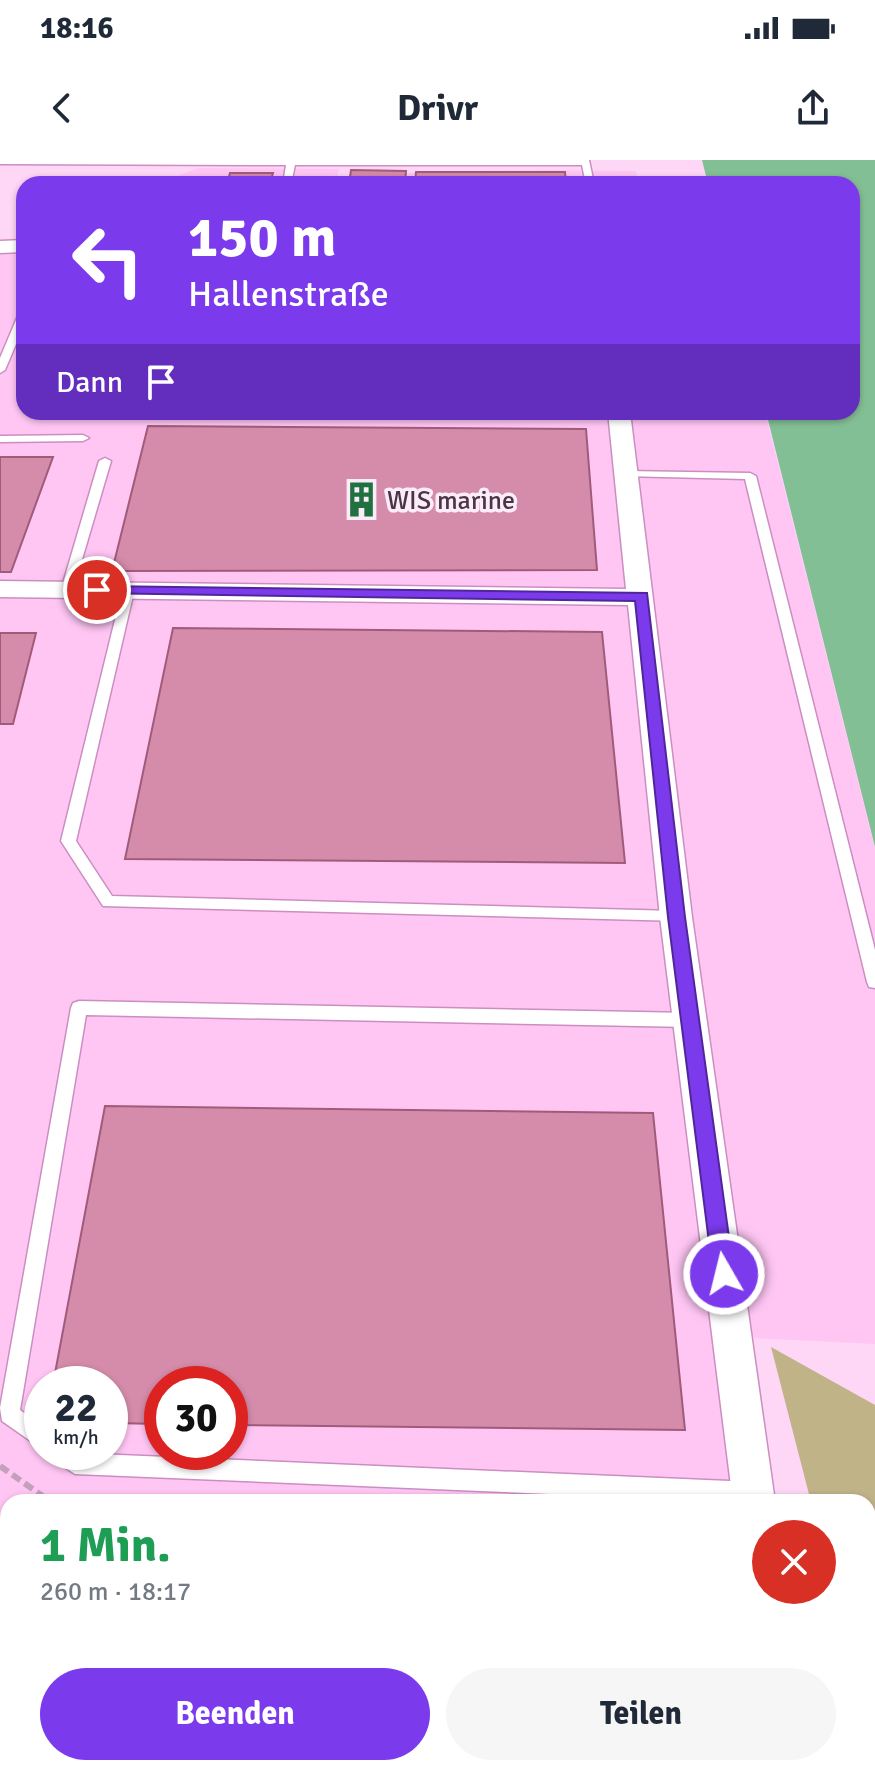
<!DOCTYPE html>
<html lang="de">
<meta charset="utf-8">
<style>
body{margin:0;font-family:Signika,sans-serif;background:#f6f6f7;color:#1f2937;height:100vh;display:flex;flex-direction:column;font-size:30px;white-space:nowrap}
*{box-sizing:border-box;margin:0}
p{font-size:26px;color:#747a83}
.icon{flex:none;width:44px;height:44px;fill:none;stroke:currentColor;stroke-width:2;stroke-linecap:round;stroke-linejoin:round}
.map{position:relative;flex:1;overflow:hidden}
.details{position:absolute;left:0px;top:1334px;width:876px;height:282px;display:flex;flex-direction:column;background:#fff;border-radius:24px 24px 0 0;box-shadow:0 2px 6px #0004}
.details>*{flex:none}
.guide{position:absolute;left:16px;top:16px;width:844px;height:244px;border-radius:24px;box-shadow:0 2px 6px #0004;background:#7c3aed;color:#fff;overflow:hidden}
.speed{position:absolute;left:24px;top:1206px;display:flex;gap:16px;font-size:40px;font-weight:700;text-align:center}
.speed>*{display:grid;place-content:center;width:104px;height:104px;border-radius:50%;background:#fff;box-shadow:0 2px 6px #0004;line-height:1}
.speed small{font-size:20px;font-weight:400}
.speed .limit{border:12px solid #d22;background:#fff;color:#111}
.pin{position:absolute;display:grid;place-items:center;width:68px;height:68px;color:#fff;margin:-34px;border:4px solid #fff;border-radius:50%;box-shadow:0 2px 8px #0007}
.me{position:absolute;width:88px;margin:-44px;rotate:352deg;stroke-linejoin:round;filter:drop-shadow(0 0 6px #0008)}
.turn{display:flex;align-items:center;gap:28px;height:168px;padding:0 40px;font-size:36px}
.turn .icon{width:104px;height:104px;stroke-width:2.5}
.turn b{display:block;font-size:56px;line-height:68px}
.then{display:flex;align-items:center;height:76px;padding:0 40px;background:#0003;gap:16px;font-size:30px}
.round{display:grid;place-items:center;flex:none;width:84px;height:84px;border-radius:42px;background:#f6f6f7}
.overview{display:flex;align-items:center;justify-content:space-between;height:136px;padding:0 40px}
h1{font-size:48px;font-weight:700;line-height:60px;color:#1e9e55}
.action{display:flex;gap:16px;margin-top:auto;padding:16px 40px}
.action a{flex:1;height:92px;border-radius:48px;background:#7c3aed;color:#fff;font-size:32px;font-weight:700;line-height:92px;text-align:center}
.action a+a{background:#f6f6f7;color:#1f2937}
.status{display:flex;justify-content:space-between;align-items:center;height:56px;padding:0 40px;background:#fff;direction:ltr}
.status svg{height:22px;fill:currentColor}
header{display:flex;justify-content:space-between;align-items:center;height:104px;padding:0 40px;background:#fff;font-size:36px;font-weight:700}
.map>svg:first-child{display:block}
.built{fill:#ffc6f4;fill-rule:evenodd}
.green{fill:#c0b388}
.water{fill:#83bf94}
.building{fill:#d58baa;stroke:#a15b7a;stroke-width:2}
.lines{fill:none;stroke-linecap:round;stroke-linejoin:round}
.service-casing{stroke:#cb8ec0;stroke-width:3}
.minor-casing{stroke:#cb8ec0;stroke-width:3}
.path{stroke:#c3a0bc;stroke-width:6;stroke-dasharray:10 5;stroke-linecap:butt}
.service{fill:#fff;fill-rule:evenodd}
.minor{fill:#fff;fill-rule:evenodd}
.route{fill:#7c3aed;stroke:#51269a;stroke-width:2}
.labels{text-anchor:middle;stroke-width:7;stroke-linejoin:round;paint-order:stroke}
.far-poi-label{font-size:26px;fill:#4c3348;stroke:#fbedf8;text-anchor:start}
</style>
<div class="status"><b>18:16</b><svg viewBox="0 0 49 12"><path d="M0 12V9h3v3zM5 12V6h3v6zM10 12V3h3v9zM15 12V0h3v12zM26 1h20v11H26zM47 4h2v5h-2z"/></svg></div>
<header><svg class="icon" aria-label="back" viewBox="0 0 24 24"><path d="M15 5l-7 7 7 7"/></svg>Drivr<svg class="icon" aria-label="share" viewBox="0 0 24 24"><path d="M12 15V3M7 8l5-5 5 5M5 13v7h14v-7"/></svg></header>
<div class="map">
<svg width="875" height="1615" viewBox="0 0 875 1615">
<rect width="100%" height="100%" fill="#fed7f6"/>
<g class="built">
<polygon points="199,8 339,9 336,24 176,24 179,15"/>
<polygon points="552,10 636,11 638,24 405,24 406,14 416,12"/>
<path d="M 24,86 L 24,252 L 765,252 L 875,689 L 875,1184 L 732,1177 L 754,1342 L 8,1342 L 8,1403 L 0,1397 L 0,87 ZM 42,1224 L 110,1224 L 110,1292 L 42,1292 ZM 162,1224 L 230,1224 L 230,1292 L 162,1292 Z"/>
<polygon points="326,1608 789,1608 790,1615 345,1615"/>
</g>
<polygon class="green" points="771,1187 875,1245 875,1557 868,1551 868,1342 811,1342"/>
<polygon class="water" points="702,0 875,0 875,687 766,252 852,252 852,24 708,24"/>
<g class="building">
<polygon points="351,10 406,11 405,24 349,24"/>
<polygon points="416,12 565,12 566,24 415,24"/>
<polygon points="230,13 273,13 270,24 227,24"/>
<polygon points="148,266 586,269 597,410 112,411"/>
<polygon points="0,297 53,297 11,412 0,412"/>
<polygon points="173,468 602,472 625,703 125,699"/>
<polygon points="0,473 36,473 13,564 0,564"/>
<polygon points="105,946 653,953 685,1270 230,1265 230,1224 162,1224 162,1264 110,1263 110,1224 53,1224"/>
</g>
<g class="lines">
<defs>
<g id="service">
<polygon points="0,0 589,0 594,24 586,24 582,5 295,5 291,24 283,24 286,5 0,4"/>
<polygon points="24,150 24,165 5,210 0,213 0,198 19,153"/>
<polygon points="0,276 83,275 89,278 83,281 0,282"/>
<polygon points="105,298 111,301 73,430 67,434 63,433 61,430 99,301"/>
<polygon points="625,311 750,313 756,316 875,790 875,828 869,827 867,822 745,319 621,316 619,314"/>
<polygon points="128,427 134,431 76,681 112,736 676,751 684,757 681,761 103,746 61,681 122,431"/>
<polygon points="79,841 690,853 696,855 698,860 696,865 690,867 86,855 20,1250 42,1266 42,1289 2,1261 0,1248 71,848 73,843"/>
<polygon points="49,1292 753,1322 760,1325 763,1332 760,1339 743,1342 75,1314 52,1299"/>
</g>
<g id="minor">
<polygon points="24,80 24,92 0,93 0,81"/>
<polygon points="608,252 630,252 692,757 775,1342 733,1342 660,757 628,445 0,437 0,421 626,429"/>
<polygon points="0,1376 8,1379 8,1424 0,1421"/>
<polygon points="303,1608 365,1608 368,1615 306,1615"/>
<polygon points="766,1608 812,1608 813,1615 767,1615"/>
</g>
</defs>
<use href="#service" class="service-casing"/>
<use href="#minor" class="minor-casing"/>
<g class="path">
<polyline points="0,1306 51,1342"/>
<polyline points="0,1503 8,1511"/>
<polyline points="868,1520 875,1501"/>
<polyline points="110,1608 117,1615"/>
<polyline points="576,1608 576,1615"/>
</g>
<use href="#service" class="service"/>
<use href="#minor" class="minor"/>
</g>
<polygon class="route" points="97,426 647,433 685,757 734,1114 731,1121 724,1124 716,1121 713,1114 668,757 635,441 92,433 92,427"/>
<defs>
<symbol id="building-bare" viewBox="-9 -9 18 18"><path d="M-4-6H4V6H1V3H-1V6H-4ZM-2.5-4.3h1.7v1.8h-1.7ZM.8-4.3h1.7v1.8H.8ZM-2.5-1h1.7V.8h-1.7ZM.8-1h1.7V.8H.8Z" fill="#207040" stroke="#fbedf8" stroke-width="2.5" paint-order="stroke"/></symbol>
</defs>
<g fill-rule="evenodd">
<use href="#building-bare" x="336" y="314" width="51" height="51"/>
</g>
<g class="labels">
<g class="far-poi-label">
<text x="387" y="349">WIS marine</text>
</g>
</g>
</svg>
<div class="speed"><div>22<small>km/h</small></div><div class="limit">30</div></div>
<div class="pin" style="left:97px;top:430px;background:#d93025"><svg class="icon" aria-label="arrive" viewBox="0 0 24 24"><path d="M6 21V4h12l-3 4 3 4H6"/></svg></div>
<svg class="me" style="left:724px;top:1114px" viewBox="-20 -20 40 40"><circle r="17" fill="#7c3aed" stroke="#fff" stroke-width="3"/><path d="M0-11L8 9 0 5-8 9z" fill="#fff"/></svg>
<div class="guide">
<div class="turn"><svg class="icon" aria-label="left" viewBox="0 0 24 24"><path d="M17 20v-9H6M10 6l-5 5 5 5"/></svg><div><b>150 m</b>Hallenstraße</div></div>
<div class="then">Dann<svg class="icon" aria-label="arrive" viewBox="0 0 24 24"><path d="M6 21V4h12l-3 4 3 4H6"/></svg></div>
</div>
<section class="details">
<div class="overview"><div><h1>1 Min.</h1><p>260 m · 18:17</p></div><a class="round" style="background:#d93025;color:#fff"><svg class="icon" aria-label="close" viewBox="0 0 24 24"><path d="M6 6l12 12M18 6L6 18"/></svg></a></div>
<div class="action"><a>Beenden</a><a>Teilen</a></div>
</section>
</div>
